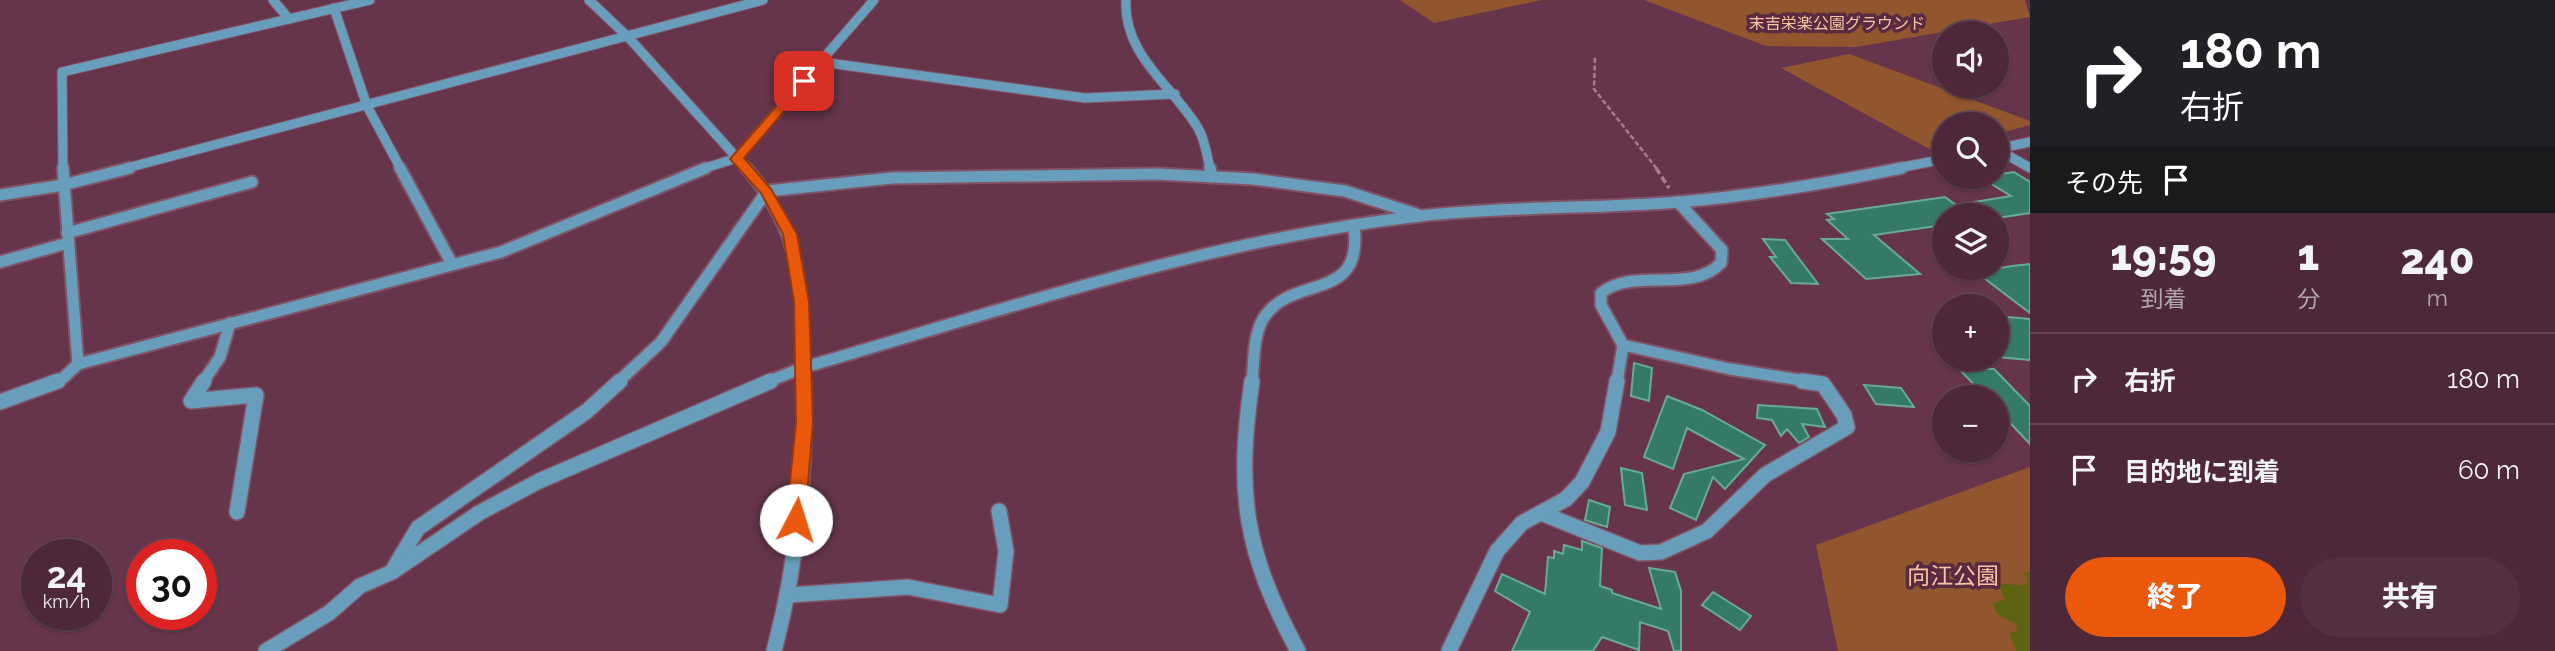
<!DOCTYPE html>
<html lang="ja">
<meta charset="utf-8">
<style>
body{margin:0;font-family:Raleway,"Noto Sans JP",sans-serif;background:#533040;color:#f1f3f6;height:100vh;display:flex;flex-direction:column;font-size:26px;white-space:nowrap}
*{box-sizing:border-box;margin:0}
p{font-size:23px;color:#b2a6ae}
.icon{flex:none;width:38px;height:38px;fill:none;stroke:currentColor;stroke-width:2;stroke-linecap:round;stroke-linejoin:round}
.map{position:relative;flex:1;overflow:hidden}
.panel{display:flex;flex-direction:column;background:#4c2838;width:525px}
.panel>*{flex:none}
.top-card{background:#202124;color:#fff;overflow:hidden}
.controls{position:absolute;left:1932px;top:21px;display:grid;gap:14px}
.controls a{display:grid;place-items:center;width:77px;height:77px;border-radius:50%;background:#4c2838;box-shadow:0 2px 5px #0004,0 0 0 2px #634453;font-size:35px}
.speed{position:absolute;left:21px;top:539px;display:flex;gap:14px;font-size:35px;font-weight:700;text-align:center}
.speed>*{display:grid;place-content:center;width:91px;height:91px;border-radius:50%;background:#4c2838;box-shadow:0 2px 5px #0004,0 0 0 2px #634453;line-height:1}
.speed small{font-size:18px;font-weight:400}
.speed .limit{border:10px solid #d22;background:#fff;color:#111}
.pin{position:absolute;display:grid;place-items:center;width:60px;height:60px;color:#fff;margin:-30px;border-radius:14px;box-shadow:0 4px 10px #0006}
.me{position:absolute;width:77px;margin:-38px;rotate:5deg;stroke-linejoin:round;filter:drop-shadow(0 0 5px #0008)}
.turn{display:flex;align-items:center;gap:24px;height:147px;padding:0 35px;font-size:32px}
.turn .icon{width:91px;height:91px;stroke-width:2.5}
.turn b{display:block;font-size:49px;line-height:60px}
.then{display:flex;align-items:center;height:66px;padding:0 35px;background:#0003;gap:14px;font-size:26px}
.eta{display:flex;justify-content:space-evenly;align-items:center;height:119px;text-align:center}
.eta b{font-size:42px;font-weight:800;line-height:49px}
.button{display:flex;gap:14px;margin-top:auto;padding:14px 35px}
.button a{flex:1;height:80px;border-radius:42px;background:#ea580c;color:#fff;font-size:28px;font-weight:800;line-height:80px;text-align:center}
.button a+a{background:#533040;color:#f1f3f6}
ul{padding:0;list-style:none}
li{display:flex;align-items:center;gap:21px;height:91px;padding:0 35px;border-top:2px solid #634453}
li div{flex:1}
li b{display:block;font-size:26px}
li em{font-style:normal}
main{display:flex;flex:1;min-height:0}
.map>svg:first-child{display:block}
.green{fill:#92562e}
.water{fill:#5e6311}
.building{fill:#347a67;stroke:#67ab97;stroke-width:2}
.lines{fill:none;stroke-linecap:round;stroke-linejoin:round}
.minor-far2-casing{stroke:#815367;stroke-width:11}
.minor-far1-casing{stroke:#815367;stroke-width:15}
.minor-casing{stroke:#815367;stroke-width:18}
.path-far1{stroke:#a67c8e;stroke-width:2.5;stroke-dasharray:5 2.5;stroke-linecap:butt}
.path{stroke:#a67c8e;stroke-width:3.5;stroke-dasharray:7 3.5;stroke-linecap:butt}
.minor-far2{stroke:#689ebb;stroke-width:9}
.minor-far1{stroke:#689ebb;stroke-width:11}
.minor{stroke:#689ebb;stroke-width:15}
.route{fill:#ea580c;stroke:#983908;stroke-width:2}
.labels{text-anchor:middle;stroke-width:7;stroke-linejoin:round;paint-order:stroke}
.far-park-label{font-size:16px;fill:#fbc4a2;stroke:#5a2a40}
.near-park-label{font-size:23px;fill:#fbc4a2;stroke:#5a2a40}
</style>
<main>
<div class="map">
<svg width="2030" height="651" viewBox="0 0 2030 651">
<rect width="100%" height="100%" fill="#66354b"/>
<g class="green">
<polygon points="1400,0 1541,0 1434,23"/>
<polygon points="1644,0 2025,0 2030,17 1856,47 1766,46"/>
<polygon points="1849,54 2030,121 2030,125 1997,134 1997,124 1944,124 1944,148 1933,151 1781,68"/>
<polygon points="2030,467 2030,651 1838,651 1816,545"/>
</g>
<polygon class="water" points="2030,571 2030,651 2016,651 2009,633 2016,631 2017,625 1996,613 1993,603 2005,600 1998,584 2026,585 2028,581 2024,573"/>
<g class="building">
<polygon points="2014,172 2030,182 2030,213 1997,218 1997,215 1944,215 1944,225 1874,235 1920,274 1866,279 1822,239 1848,239 1827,220 1834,219 1827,214 1945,197 1956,205 2011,196 1980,177"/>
<polygon points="1763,239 1785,240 1818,284 1791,283 1770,257 1776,257"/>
<polygon points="2030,264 2030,313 1976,272 2012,266"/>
<polygon points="1997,316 2030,319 2030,360 1997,357"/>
<polygon points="1634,363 1652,368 1649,401 1631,396"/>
<polygon points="1959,369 1994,369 2030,406 2030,444 1997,409 1997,397 1986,397"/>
<polygon points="1864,385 1901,388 1914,407 1876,404"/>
<polygon points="1667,396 1702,410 1765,445 1725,489 1713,477 1696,520 1670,508 1684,474 1744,459 1687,428 1673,469 1644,457"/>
<polygon points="1758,405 1817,409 1825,427 1802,424 1809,437 1799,443 1787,429 1781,436 1772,420 1757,418"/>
<polygon points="1621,468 1642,473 1647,510 1625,505"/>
<polygon points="1589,500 1610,507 1607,527 1585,520"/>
<polygon points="1582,541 1602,548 1600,586 1612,590 1612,593 1661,609 1649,568 1675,572 1681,591 1681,651 1674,651 1668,631 1640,622 1639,650 1602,637 1593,651 1512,651 1530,612 1495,591 1502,574 1545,594 1548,557 1554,558 1554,551 1563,554 1564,545 1582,550"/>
<polygon points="1713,592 1751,616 1740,630 1702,605"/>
</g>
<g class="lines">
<defs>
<g id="minor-far2">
<polyline points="273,0 289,19"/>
<polyline points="589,0 629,38 747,169"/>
<path d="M 1126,0 C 1123,55 1172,85 1198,128 C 1205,139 1207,156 1210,169"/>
<polyline points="334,8 367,106 401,169"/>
<polyline points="821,62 1085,98 1175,94"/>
<polyline points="1997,149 2030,168"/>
<polyline points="1997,149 2030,142"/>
<polyline points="63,169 62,72 370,0"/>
<polyline points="123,169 763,0"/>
<polyline points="702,169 737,158 874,0"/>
<polyline points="1893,169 1944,159"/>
</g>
<g id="minor-far1">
<polyline points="63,168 78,364 501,252 706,168"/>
<polyline points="400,168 452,264"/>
<path d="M 746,168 C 806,235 802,297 804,382"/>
<polyline points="1210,168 1212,177"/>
<polyline points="0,195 63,185 130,168"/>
<polyline points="67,233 252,182"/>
<polyline points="0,262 68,243"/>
<polyline points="1623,345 1730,369 1813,382"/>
<polyline points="53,382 62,379 78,364"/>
<polyline points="203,382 220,357 230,323"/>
<polyline points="618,382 661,342 767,191 892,178 1157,174 1253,179 1345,191 1416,214"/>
<path d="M 767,382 L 802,368 C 1006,309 1208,240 1420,216 C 1506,206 1593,209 1679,202 C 1755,196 1828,183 1902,168"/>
<path d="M 1252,382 C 1254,363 1253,336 1263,319 C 1292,272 1364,305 1354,226"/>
<path d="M 1617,382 L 1623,345 L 1601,305 L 1601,293 C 1636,266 1690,295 1721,263 L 1722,250 L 1678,202"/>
</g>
<g id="minor">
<polyline points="204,381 191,401 256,395 237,512"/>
<path d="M 1252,381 C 1236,492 1244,551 1298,651"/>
<polyline points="0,402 58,381"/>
<polyline points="1541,513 1640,553 1661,552 1707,531 1765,475 1847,427 1844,415 1823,384 1802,381"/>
<polyline points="394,568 418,528 587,411 620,381"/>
<polyline points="789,595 908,587 1000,605 1006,551 999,511"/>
<polyline points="266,651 329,613 360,586 392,572 479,513 539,481 771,381"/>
<path d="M 774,651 C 797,565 806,470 804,381"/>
<polyline points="1449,651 1497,551 1522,523 1566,499 1582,482 1608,432 1617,381"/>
</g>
</defs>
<use href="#minor-far2" class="minor-far2-casing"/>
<use href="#minor-far1" class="minor-far1-casing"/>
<use href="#minor" class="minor-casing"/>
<polyline class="path-far1" points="1595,58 1594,89 1657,169"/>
<polyline class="path" points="1656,168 1669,188"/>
<use href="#minor-far2" class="minor-far2"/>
<use href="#minor-far1" class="minor-far1"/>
<use href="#minor" class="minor"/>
</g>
<polygon class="route" points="800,79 810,81 744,158 771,189 797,234 809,302 813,422 805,520 803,526 789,526 786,520 796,422 794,302 783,234 761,193 730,159"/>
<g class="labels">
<g class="far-park-label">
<text x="1837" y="29">末吉栄楽公園グラウンド</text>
</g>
<g class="near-park-label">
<text x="1953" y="584">向江公園</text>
</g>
</g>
</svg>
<div class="controls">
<a><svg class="icon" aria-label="sound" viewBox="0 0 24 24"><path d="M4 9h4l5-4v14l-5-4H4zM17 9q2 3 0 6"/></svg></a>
<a><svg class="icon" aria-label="search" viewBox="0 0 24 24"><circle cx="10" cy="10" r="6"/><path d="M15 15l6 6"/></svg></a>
<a><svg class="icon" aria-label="layers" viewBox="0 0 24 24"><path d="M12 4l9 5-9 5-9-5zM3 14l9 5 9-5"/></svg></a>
<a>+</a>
<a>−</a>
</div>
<div class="speed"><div>24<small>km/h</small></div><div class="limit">30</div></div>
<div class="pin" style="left:804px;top:81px;background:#d93025"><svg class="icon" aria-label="arrive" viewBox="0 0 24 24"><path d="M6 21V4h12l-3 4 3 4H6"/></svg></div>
<svg class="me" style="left:796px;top:520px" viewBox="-20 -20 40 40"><circle r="19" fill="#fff"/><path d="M0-13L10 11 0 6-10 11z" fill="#ea580c"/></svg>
</div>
<section class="panel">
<div class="top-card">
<div class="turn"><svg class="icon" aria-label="right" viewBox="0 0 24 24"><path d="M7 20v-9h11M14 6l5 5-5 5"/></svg><div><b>180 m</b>右折</div></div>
<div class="then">その先<svg class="icon" aria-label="arrive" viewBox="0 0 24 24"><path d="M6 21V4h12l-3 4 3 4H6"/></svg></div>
</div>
<div class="eta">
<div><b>19:59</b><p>到着</p></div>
<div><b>1</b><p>分</p></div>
<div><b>240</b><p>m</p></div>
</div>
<ul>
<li><svg class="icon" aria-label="right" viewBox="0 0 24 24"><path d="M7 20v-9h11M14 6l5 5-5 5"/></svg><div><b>右折</b></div><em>180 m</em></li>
<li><svg class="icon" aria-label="arrive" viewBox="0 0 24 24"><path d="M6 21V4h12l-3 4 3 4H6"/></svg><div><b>目的地に到着</b></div><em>60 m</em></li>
</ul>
<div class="button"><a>終了</a><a>共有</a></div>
</section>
</main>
